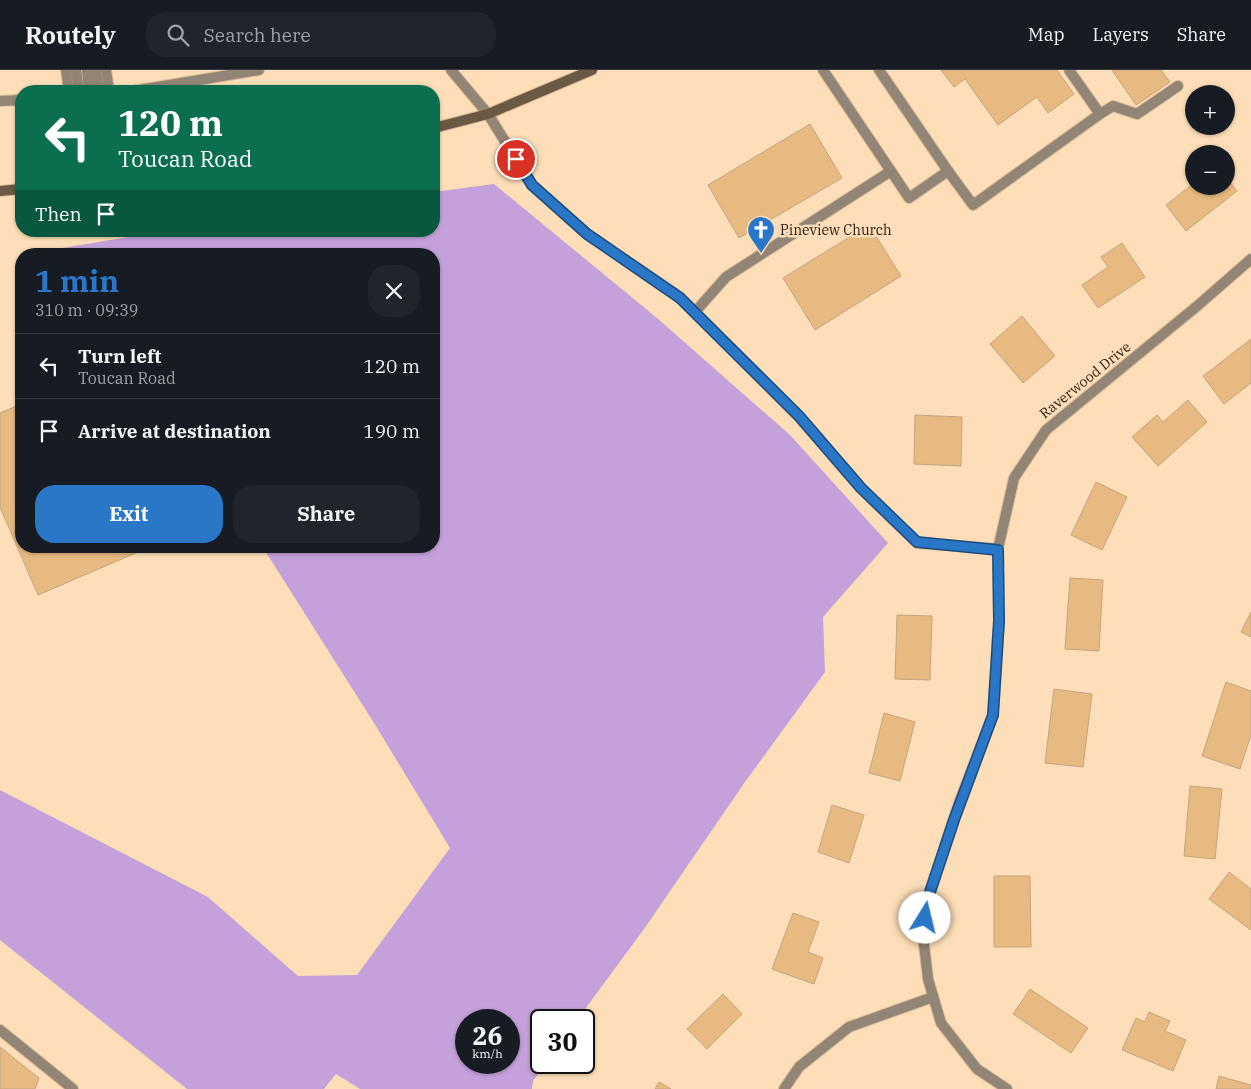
<!DOCTYPE html>
<meta charset="utf-8">
<style>
body{margin:0;font-family:"IBM Plex Serif",serif;background:#20242c;color:#f1f3f6;height:100vh;display:flex;flex-direction:column;font-size:19px;white-space:nowrap}
*{box-sizing:border-box;margin:0}
p{font-size:16px;color:#9ea1a6}
.icon{flex:none;width:28px;height:28px;fill:none;stroke:currentColor;stroke-width:2;stroke-linecap:round;stroke-linejoin:round}
.map{position:relative;flex:1;overflow:hidden}
.drawer{position:absolute;left:15px;top:178px;width:425px;height:305px;display:flex;flex-direction:column;background:#171b24;border-radius:20px;box-shadow:0 1px 4px #0004}
.drawer>*{flex:none}
.top-card{position:absolute;left:15px;top:15px;width:425px;height:152px;border-radius:20px;box-shadow:0 1px 4px #0004;background:#0b6e4f;color:#fff;overflow:hidden}
.buttons{position:absolute;left:1185px;top:15px;display:grid;gap:10px}
.buttons a{display:grid;place-items:center;width:50px;height:50px;border-radius:50%;background:#171b24;box-shadow:0 1px 4px #0004;font-size:25px}
.speed{position:absolute;left:455px;top:939px;display:flex;gap:10px;font-size:25px;font-weight:700;text-align:center}
.speed>*{display:grid;place-content:center;width:65px;height:65px;border-radius:50%;background:#171b24;box-shadow:0 1px 4px #0004;line-height:1}
.speed small{font-size:12px;font-weight:400}
.speed .limit{border:2px solid #111;border-radius:8px;background:#fff;color:#111}
.pin{position:absolute;display:grid;place-items:center;width:42px;height:42px;color:#fff;margin:-21px;border:2px solid #fff;border-radius:50%;box-shadow:0 1px 5px #0007}
.me{position:absolute;width:55px;margin:-28px;rotate:9deg;stroke-linejoin:round;filter:drop-shadow(0 0 4px #0008)}
.turn{display:flex;align-items:center;gap:18px;height:105px;padding:0 20px;font-size:22px}
.turn .icon{width:65px;height:65px;stroke-width:2.5}
.turn b{display:block;font-size:35px;line-height:42px}
.then{display:flex;align-items:center;height:48px;padding:0 20px;background:#0003;gap:10px;font-size:19px}
.round{display:grid;place-items:center;flex:none;width:52px;height:52px;border-radius:20px;background:#20242c}
.head{display:flex;align-items:center;justify-content:space-between;height:85px;padding:0 20px}
h1{font-size:30px;font-weight:700;line-height:38px;color:#2a77c7}
.action{display:flex;gap:10px;margin-top:auto;padding:10px 20px}
.action a{flex:1;height:58px;border-radius:20px;background:#2a77c7;color:#fff;font-size:20px;font-weight:700;line-height:58px;text-align:center}
.action a+a{background:#20242c;color:#f1f3f6}
ul{padding:0;list-style:none}
li{display:flex;align-items:center;gap:15px;height:65px;padding:0 20px;border-top:1px solid #363941}
li div{flex:1}
li b{display:block;font-size:19px}
li em{font-style:normal}
header{display:flex;align-items:center;gap:30px;box-sizing:border-box;height:70px;padding:0 25px;background:#171b24;border-bottom:1px solid #363941}
header strong{font-size:24px}
nav{display:flex;gap:28px;margin-inline-start:auto;font-size:18px}
.search{width:350px;height:45px;background:#20242c;display:flex;align-items:center;gap:12px;box-sizing:border-box;padding:0 18px;border-radius:20px;color:#9ea1a6;font-size:19px}
.map>svg:first-child{display:block}
.green{fill:#c4a1da;fill-rule:evenodd}
.building{fill:#e7ba81;stroke:#c2a580}
.lines{fill:none;stroke-linecap:round;stroke-linejoin:round}
.lane-casing{stroke:#d8bc9a;stroke-width:12}
.street-casing{stroke:#d8bc9a;stroke-width:12}
.secondary-casing{stroke:#d8bc9a;stroke-width:12}
.lane{stroke:#928576;stroke-width:10}
.street{stroke:#928576;stroke-width:10}
.secondary{stroke:#6b5943;stroke-width:10}
.route-casing{stroke:#1b4d81;stroke-width:12}
.route{stroke:#2a77c7;stroke-width:9}
.labels{text-anchor:middle;stroke-width:5;stroke-linejoin:round;paint-order:stroke}
.poi-label{font-size:14px;fill:#2d2113;stroke:#fddeb8;text-anchor:start}
.street-label{font-size:14px;fill:#2d2113;stroke:#fddeb8}
</style>
<header>
<strong>Routely</strong>
<div class="search"><svg class="icon" aria-label="search" viewBox="0 0 24 24"><circle cx="10" cy="10" r="6"/><path d="M15 15l6 6"/></svg>Search here</div>
<nav><a>Map</a><a>Layers</a><a>Share</a></nav>
</header>
<div class="map">
<svg width="1251" height="1019" viewBox="0 0 1251 1019">
<rect width="100%" height="100%" fill="#fddeb8"/>
<path class="green" d="M 494,114 L 657,248 L 790,365 L 888,473 L 823,547 L 825,602 L 745,712 L 644,859 L 577,950 L 541,950 L 541,992 L 546,993 L 533,1011 L 532,1019 L 360,1019 L 336,1004 L 324,1019 L 187,1019 L 0,870 L 0,720 L 208,827 L 298,906 L 357,905 L 450,778 L 374,653 L 262,476 L 434,476 L 434,184 L 46,184 L 44,181 L 165,161 L 434,161 L 434,122 ZM 466,950 L 509,950 L 509,992 L 466,992 Z"/>
<g class="building">
<polygon points="941,0 1057,0 1074,24 1048,43 1037,27 998,55 965,9 954,17"/>
<polygon points="1112,0 1161,0 1170,12 1136,35"/>
<polygon points="810,54 842,108 739,168 708,115"/>
<polygon points="1226,107 1237,121 1186,161 1166,135 1194,113 1194,116 1226,116"/>
<polygon points="869,155 901,206 815,260 783,208"/>
<polygon points="1122,173 1145,207 1098,238 1082,215 1108,197 1101,187"/>
<polygon points="1022,246 1055,286 1023,313 990,274"/>
<polygon points="1251,269 1251,313 1224,334 1203,306"/>
<polygon points="1188,330 1207,352 1158,396 1132,367 1157,345 1163,352"/>
<polygon points="21,334 21,476 152,476 38,525 0,437 0,343"/>
<polygon points="915,345 962,347 961,396 914,394"/>
<polygon points="1096,412 1127,427 1102,480 1071,465"/>
<polygon points="1070,508 1103,510 1099,581 1065,579"/>
<polygon points="1251,542 1251,567 1241,562"/>
<polygon points="897,545 932,546 930,610 895,609"/>
<polygon points="1226,612 1251,621 1251,665 1240,699 1202,686"/>
<polygon points="1054,619 1092,624 1083,697 1045,693"/>
<polygon points="884,643 915,652 900,711 869,703"/>
<polygon points="1190,716 1222,719 1215,789 1184,786"/>
<polygon points="832,735 864,745 849,793 818,782"/>
<polygon points="1229,802 1251,819 1251,860 1209,829"/>
<polygon points="994,806 1030,806 1031,877 994,877"/>
<polygon points="793,843 819,852 808,882 823,888 814,914 772,899"/>
<polygon points="1030,919 1088,958 1071,983 1013,944"/>
<polygon points="723,924 742,944 707,979 687,959"/>
<polygon points="1149,942 1170,951 1165,961 1186,970 1173,1001 1122,980 1136,948 1145,952"/>
<polygon points="0,977 39,1008 35,1019 0,1019"/>
<polygon points="1219,1006 1251,1015 1251,1019 1216,1019"/>
<polygon points="659,1012 671,1019 655,1019"/>
</g>
<g class="lines">
<defs>
<g id="lane">
<polyline points="66,0 69,21"/>
<polyline points="76,0 79,21"/>
<polyline points="87,0 89,21"/>
<polyline points="96,0 99,21"/>
<polyline points="106,0 109,21"/>
<polyline points="823,0 909,128 948,101 879,0"/>
<polyline points="133,21 259,0"/>
<polyline points="0,31 21,30"/>
<polyline points="1100,44 1113,36 1137,44 1178,16"/>
<polyline points="948,101 973,135 1100,44 1069,0"/>
<polyline points="695,242 726,207 891,101"/>
<polyline points="0,960 73,1019"/>
</g>
<g id="street">
<polyline points="451,0 488,44 532,115 587,164 680,227 799,347 861,418 917,473 998,479"/>
<polyline points="784,1019 799,997 849,957 933,927"/>
<polyline points="1007,1019 977,999 941,953 928,909 923,866 927,831 959,733 993,645 999,551 998,479 1014,408 1046,360 1196,237 1251,189"/>
</g>
<g id="secondary">
<polyline points="434,58 488,44 592,0"/>
<polyline points="0,121 21,119"/>
</g>
</defs>
<use href="#lane" class="lane-casing"/>
<use href="#street" class="street-casing"/>
<use href="#secondary" class="secondary-casing"/>
<use href="#lane" class="lane"/>
<use href="#street" class="street"/>
<use href="#secondary" class="secondary"/>
</g>
<g class="lines">
<defs>
<polyline id="route" points="516,89 532,115 587,164 680,228 799,346 861,418 917,472 998,480 999,551 993,645 954,750 927,831 925,848"/>
</defs>
<use href="#route" class="route-casing"/>
<use href="#route" class="route"/>
</g>
<defs>
<symbol id="church-pin" viewBox="-11 -11 22 30"><path d="M0 17L-7.5 6A9.5 9.5 0 1 1 7.5 6Z" fill="#2a77c7" stroke="#fddeb8"/><path d="M-1.2-6h2.4v3.5h3.3v2.4h-3.3V6h-2.4V-.1h-3.3v-2.4h3.3Z" fill="#fff"/></symbol>
</defs>
<g fill-rule="evenodd">
<use href="#church-pin" x="745" y="144" width="32" height="43"/>
</g>
<g class="labels">
<g class="poi-label">
<text x="780" y="165">Pineview Church</text>
</g>
<g class="street-label">
<text transform="translate(1085 310) rotate(-39)" y="5">Raverwood Drive</text>
</g>
</g>
</svg>
<div class="buttons">
<a>+</a>
<a>−</a>
</div>
<div class="speed"><div>26<small>km/h</small></div><div class="limit">30</div></div>
<div class="pin" style="left:516px;top:89px;background:#d93025"><svg class="icon" aria-label="arrive" viewBox="0 0 24 24"><path d="M6 21V4h12l-3 4 3 4H6"/></svg></div>
<svg class="me" style="left:925px;top:848px" viewBox="-20 -20 40 40"><circle r="19" fill="#fff"/><path d="M0-13L10 11 0 6-10 11z" fill="#2a77c7"/></svg>
<div class="top-card">
<div class="turn"><svg class="icon" aria-label="left" viewBox="0 0 24 24"><path d="M17 20v-9H6M10 6l-5 5 5 5"/></svg><div><b>120 m</b>Toucan Road</div></div>
<div class="then">Then<svg class="icon" aria-label="arrive" viewBox="0 0 24 24"><path d="M6 21V4h12l-3 4 3 4H6"/></svg></div>
</div>
<section class="drawer">
<div class="head"><div><h1>1 min</h1><p>310 m · 09:39</p></div><a class="round"><svg class="icon" aria-label="close" viewBox="0 0 24 24"><path d="M6 6l12 12M18 6L6 18"/></svg></a></div>
<ul>
<li><svg class="icon" aria-label="left" viewBox="0 0 24 24"><path d="M17 20v-9H6M10 6l-5 5 5 5"/></svg><div><b>Turn left</b><p>Toucan Road</p></div><em>120 m</em></li>
<li><svg class="icon" aria-label="arrive" viewBox="0 0 24 24"><path d="M6 21V4h12l-3 4 3 4H6"/></svg><div><b>Arrive at destination</b></div><em>190 m</em></li>
</ul>
<div class="action"><a>Exit</a><a>Share</a></div>
</section>
</div>
